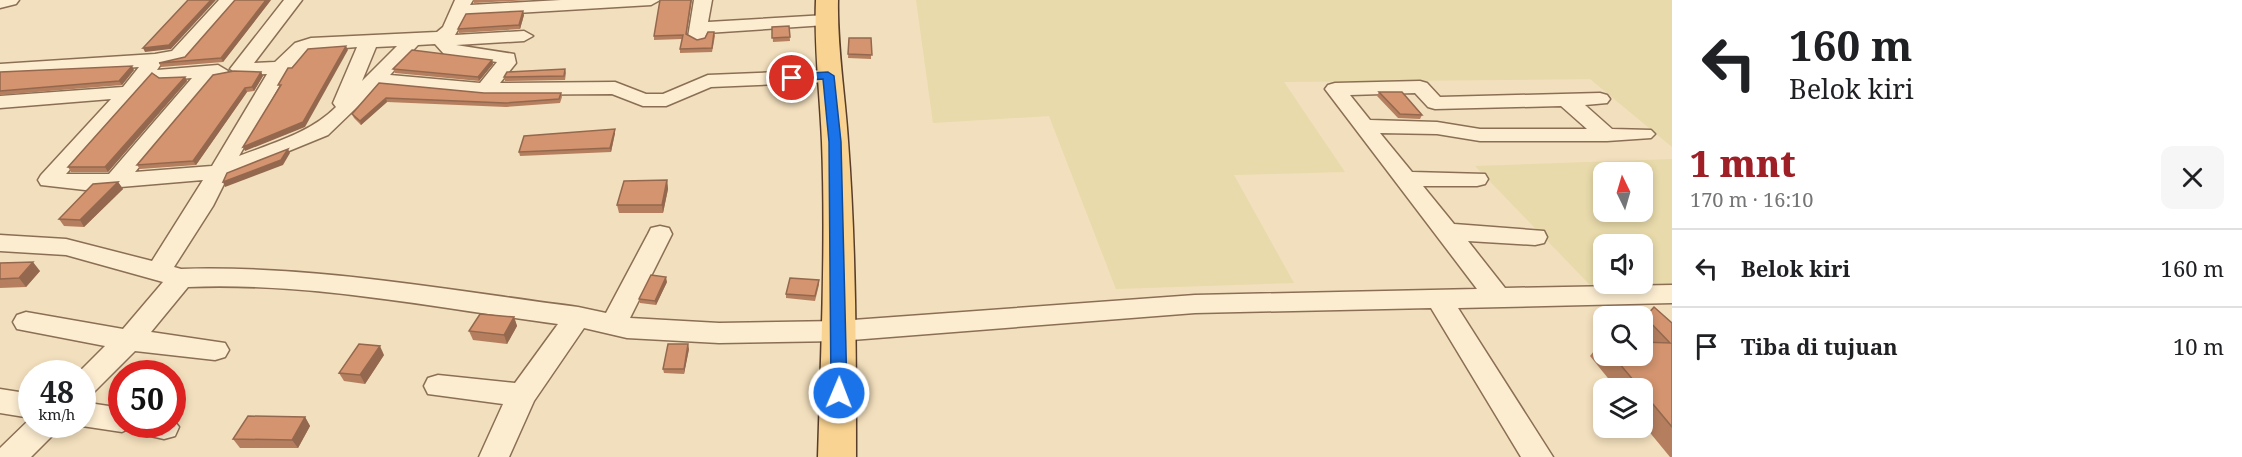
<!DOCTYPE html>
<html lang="id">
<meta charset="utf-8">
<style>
body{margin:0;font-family:"Noto Serif",serif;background:#f6f6f6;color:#202124;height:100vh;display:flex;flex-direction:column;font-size:22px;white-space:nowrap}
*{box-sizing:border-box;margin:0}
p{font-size:20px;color:#757577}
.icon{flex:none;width:33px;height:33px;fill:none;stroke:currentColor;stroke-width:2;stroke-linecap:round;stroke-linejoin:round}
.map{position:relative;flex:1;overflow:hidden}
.panel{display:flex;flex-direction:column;background:#fff;width:570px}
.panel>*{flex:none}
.top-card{background:#fff;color:#202124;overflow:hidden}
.needle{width:39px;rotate:355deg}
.fabs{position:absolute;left:1593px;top:162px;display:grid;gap:12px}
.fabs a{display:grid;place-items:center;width:60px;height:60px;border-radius:12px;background:#fff;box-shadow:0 3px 9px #0003;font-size:30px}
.speed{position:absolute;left:18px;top:360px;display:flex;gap:12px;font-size:30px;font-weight:700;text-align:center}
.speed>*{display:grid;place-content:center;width:78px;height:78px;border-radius:50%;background:#fff;box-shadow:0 3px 9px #0003;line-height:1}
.speed small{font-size:15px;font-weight:400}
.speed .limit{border:9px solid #d22;background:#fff;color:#111}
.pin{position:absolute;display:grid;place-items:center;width:51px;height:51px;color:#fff;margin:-26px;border:3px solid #fff;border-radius:50%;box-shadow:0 2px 6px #0007}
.me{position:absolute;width:66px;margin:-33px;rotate:1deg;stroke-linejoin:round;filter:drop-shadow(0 0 4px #0008)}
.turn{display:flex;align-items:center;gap:21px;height:126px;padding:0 18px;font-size:27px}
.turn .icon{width:78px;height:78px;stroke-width:2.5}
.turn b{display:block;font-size:42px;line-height:51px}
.round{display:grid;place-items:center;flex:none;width:63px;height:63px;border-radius:12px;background:#f6f6f6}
.headline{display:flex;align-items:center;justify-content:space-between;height:102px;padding:0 18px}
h1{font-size:36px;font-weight:800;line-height:45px;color:#9f1f27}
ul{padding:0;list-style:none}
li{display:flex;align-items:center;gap:18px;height:78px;padding:0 18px;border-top:2px solid #e0e0e0}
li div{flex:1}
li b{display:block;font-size:22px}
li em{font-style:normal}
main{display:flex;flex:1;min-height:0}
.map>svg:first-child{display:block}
.farmland{fill:#e8daaa;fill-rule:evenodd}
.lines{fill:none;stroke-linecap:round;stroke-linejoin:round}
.minor-casing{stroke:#8b6f55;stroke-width:3}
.major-casing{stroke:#583d2a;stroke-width:3}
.minor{fill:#fcedd1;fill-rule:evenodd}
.major{fill:#f9d391;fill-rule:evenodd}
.wall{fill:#b57f5f}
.shaded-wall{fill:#94684e}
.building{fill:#d3946f;stroke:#94684e;stroke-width:1.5}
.route{fill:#1a73e8;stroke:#114b97;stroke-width:1.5}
</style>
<main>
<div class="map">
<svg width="1672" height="457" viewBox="0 0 1672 457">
<rect width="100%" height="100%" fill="#f2dfbd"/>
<g class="farmland">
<polygon points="916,0 1672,0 1672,147 1590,79 1284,82 1345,172 1234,175 1294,283 1116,289 1049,116 933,123"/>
<path d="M 1672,159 L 1672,287 L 1592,287 L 1475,166 ZM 1604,172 L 1642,172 L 1642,212 L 1604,212 ZM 1604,244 L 1642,244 L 1642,284 L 1604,284 Z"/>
</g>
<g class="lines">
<defs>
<g id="minor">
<polygon points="0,0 19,0 16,4 0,8"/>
<path d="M 219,0 L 237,0 L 185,59 L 161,64 L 157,70 L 218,65 L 228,71 L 225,75 L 214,77 L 135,172 L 212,166 L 267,74 L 240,75 L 230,69 L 284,0 L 302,0 L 254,63 L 275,62 L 295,43 L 311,38 L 437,32 L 443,27 L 455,0 L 473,0 L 470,5 L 561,0 L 660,0 L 651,5 L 466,16 L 455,35 L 524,31 L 533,36 L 524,41 L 456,45 L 514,54 L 516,63 L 500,83 L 615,82 L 646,94 L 663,94 L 708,75 L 828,70 L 838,76 L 828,82 L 711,87 L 666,106 L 643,106 L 612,94 L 485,95 L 380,85 L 328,135 L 228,176 L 213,206 L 174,267 L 181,269 C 314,265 447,290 578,307 L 606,313 L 648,234 L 651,228 L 660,226 L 669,228 L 672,234 L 630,318 L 719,323 L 839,321 L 1195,295 L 1477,289 L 1325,89 L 1328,85 L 1335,83 L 1420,81 L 1427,83 L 1440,97 L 1600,93 L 1607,95 L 1610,99 L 1607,103 L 1585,105 L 1612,129 L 1651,130 L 1655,134 L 1651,138 L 1607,141 L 1480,141 L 1437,134 L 1380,133 L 1412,172 L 1485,174 L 1488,179 L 1485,184 L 1477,186 L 1423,186 L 1454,224 L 1544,231 L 1547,237 L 1544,243 L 1535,245 L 1468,241 L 1505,288 L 1672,285 L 1672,303 L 1458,308 L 1553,457 L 1521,457 L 1431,308 L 1195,313 L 839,341 L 719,343 L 627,338 L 584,328 L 534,401 L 509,457 L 479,457 L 503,404 L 428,394 L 424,386 L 428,378 L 438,375 L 515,383 L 558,324 C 436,308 312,282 188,287 L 151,332 L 225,343 L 229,350 L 225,357 L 215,360 L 135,351 L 92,394 L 82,397 L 82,374 L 77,374 L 105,346 L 17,329 L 13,322 L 17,315 L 26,312 L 123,329 L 163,282 L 66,255 L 0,251 L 0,235 L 66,239 L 152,261 L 203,180 L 85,190 L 41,185 L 38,180 L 41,175 L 111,99 L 0,108 L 0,96 L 123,87 L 139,67 L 0,76 L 0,64 L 155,54 L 172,51 ZM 435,44 L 444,54 L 497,62 L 480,83 L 390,75 L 418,45 ZM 397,46 L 362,81 L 376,47 ZM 357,47 L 333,103 L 336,107 C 310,133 273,143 239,156 L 288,71 L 309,51 ZM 154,74 L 163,80 L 192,78 L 109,174 L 66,174 ZM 1415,93 L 1428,107 L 1435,109 L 1561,106 L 1587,129 L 1480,129 L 1437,122 L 1370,120 L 1350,95 Z"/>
<polygon points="694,0 712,0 708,22 826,15 835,20 826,25 707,33 703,41 697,42 688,37"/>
<polygon points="0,389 32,394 32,424 59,424 55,433 31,457 0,457 0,448 31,418 0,413"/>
<polygon points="82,402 122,408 122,424 172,424 172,418 179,427 175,436 164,439 137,433 134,426 122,432 82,426 77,424 82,424"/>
</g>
<path id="major" d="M 816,0 L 838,0 C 837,48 845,94 848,141 C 856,246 856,352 856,457 L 818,457 C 821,352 826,246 822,142 C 820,94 814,48 816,0 Z"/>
</defs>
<use href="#minor" class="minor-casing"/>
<use href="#major" class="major-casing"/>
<use href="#minor" class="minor"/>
<use href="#major" class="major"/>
</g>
<g class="wall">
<polygon points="271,0 223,62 161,67 159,63 185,57"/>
<polygon points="473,0 529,0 474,3"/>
<polygon points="524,15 520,29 459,33 458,29"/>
<polygon points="789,26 790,41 773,42 772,27"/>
<polygon points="714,32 715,36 712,52 680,53 680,49 682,39 654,40 654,36 686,35 697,40 705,38"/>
<polygon points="849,38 871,38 871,59 848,58"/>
<polygon points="492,60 493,64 479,81 395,73 393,69"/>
<polygon points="565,69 566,73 565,80 505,81 504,77"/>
<polygon points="134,70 122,85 0,95 0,72"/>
<polygon points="261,72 263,76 254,91 247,92 196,165 140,169 137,165"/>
<polygon points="185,77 187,81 108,172 71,172 68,167 159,78"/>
<polygon points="379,83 484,93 561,93 562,97 560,103 506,107 387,102 361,125 354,118 352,114"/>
<polygon points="1379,92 1422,115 1420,119 1398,118 1377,96"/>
<polygon points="615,133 611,152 520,156 519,152"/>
<polygon points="667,180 668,189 663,213 619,213 617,205"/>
<polygon points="118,182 123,189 84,227 64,226 59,219"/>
<polygon points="0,263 40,271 26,287 0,288"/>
<polygon points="819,280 819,285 815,301 786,298 786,294"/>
<polygon points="667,282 656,305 640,303 639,299"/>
<polygon points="1654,307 1672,323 1672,457 1670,457 1642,423 1642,388 1616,388 1590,356 1602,341 1604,341 1604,356 1642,356 1642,319"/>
<polygon points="514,317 517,326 507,344 473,340 469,331"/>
<polygon points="689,349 684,374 664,373 663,369"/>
<polygon points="384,355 365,384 344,381 339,373"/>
<polygon points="305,417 310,426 298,448 240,448 233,439"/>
</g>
<g class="shaded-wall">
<polygon points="211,0 216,0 171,49 145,52 143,48"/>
<polygon points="266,0 271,0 223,62 221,58"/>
<polygon points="691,0 692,0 686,38 686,34"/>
<polygon points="523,11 524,15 520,29 519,25"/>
<polygon points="346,46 348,50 305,127 245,151 243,147"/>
<polygon points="492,60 493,64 479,81 478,77"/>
<polygon points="132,66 134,70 122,85 119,81"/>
<polygon points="261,72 263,76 254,91 252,87"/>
<polygon points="185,77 187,81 108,172 105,167"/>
<polygon points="245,88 247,92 196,165 193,161"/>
<polygon points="386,98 387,102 361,125 360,121"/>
<polygon points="615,129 615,133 611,152 610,148"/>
<polygon points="288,149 290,153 283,165 225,187 223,182"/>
<polygon points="667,180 668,189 663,213 662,205"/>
<polygon points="118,182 123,189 84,227 80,220"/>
<polygon points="33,262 40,271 26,287 19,278"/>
<polygon points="666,277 667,282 656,305 655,301"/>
<polygon points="514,317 517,326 507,344 504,335"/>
<polygon points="688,344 689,349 684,374 684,369"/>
<polygon points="380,346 384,355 365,384 360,375"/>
<polygon points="305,417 310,426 298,448 292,440"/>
</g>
<g class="building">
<polygon points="188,0 211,0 169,45 143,48"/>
<polygon points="235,0 266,0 221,58 159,63 185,57"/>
<polygon points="660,0 691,0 686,34 697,40 705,38 708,32 714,32 712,48 680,49 683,35 654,36"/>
<polygon points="523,11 519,25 458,29 466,14"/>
<polygon points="789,26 790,37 772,38 772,27"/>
<polygon points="849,38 871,38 872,55 848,54"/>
<polygon points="346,46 303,122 243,147 281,85 278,85 288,68 292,68 308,49"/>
<polygon points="412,50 492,60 478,77 393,69"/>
<polygon points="132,66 119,81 0,91 0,72"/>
<polygon points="565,69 564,76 504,77 507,72"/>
<polygon points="234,71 261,72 252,87 245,88 193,161 137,165 213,75"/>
<polygon points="152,73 159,78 185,77 105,167 68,167"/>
<polygon points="379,83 484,93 561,93 559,99 505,103 386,98 360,121 352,114"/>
<polygon points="1379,92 1402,92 1422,115 1400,114"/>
<polygon points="615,129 610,148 519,152 524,136"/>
<polygon points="288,149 281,160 223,182 227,173"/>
<polygon points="667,180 662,205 617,205 624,181"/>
<polygon points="118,182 80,220 59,219 93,184"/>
<polygon points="33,262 19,278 0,279 0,263"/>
<polygon points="651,275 666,277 655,301 639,299"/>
<polygon points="790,278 819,280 815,296 786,294"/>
<polygon points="1654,307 1672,323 1672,427 1642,391 1642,388 1640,388 1613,356 1642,356 1642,342 1670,343 1645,317"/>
<polygon points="480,314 514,317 504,335 469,331"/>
<polygon points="359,344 380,346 360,375 339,373"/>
<polygon points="668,344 688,344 684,369 663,369"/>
<polygon points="248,416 305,417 292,440 233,439"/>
</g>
<polygon class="route" points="828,72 834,76 841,142 847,393 845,397 833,397 831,393 829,142 823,79 792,81 787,78 792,74"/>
</svg>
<div class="fabs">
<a><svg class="needle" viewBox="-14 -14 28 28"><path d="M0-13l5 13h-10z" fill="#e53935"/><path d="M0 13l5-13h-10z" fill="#757577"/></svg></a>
<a><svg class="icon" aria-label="sound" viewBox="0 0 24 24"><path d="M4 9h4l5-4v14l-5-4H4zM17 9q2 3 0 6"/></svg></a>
<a><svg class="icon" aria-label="search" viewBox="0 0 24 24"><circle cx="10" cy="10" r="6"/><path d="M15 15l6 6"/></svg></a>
<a><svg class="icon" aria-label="layers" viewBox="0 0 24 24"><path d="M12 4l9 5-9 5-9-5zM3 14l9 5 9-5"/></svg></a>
</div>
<div class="speed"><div>48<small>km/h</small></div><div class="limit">50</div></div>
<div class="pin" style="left:792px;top:78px;background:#d93025"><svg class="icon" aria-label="arrive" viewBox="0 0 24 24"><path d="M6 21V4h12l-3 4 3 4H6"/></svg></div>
<svg class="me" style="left:839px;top:393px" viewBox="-20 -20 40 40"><circle r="17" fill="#1a73e8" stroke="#fff" stroke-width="3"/><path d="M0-11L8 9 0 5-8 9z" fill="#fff"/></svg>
</div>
<section class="panel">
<div class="top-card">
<div class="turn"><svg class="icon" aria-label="left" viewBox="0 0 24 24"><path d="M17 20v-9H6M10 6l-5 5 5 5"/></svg><div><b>160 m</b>Belok kiri</div></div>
</div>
<div class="headline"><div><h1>1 mnt</h1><p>170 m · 16:10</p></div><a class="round"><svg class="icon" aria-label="close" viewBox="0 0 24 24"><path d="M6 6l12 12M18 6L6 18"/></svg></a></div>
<ul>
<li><svg class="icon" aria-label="left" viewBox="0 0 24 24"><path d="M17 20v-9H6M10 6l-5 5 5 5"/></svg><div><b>Belok kiri</b></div><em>160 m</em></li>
<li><svg class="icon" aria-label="arrive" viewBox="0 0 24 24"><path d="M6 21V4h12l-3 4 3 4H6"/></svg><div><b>Tiba di tujuan</b></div><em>10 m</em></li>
</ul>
</section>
</main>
